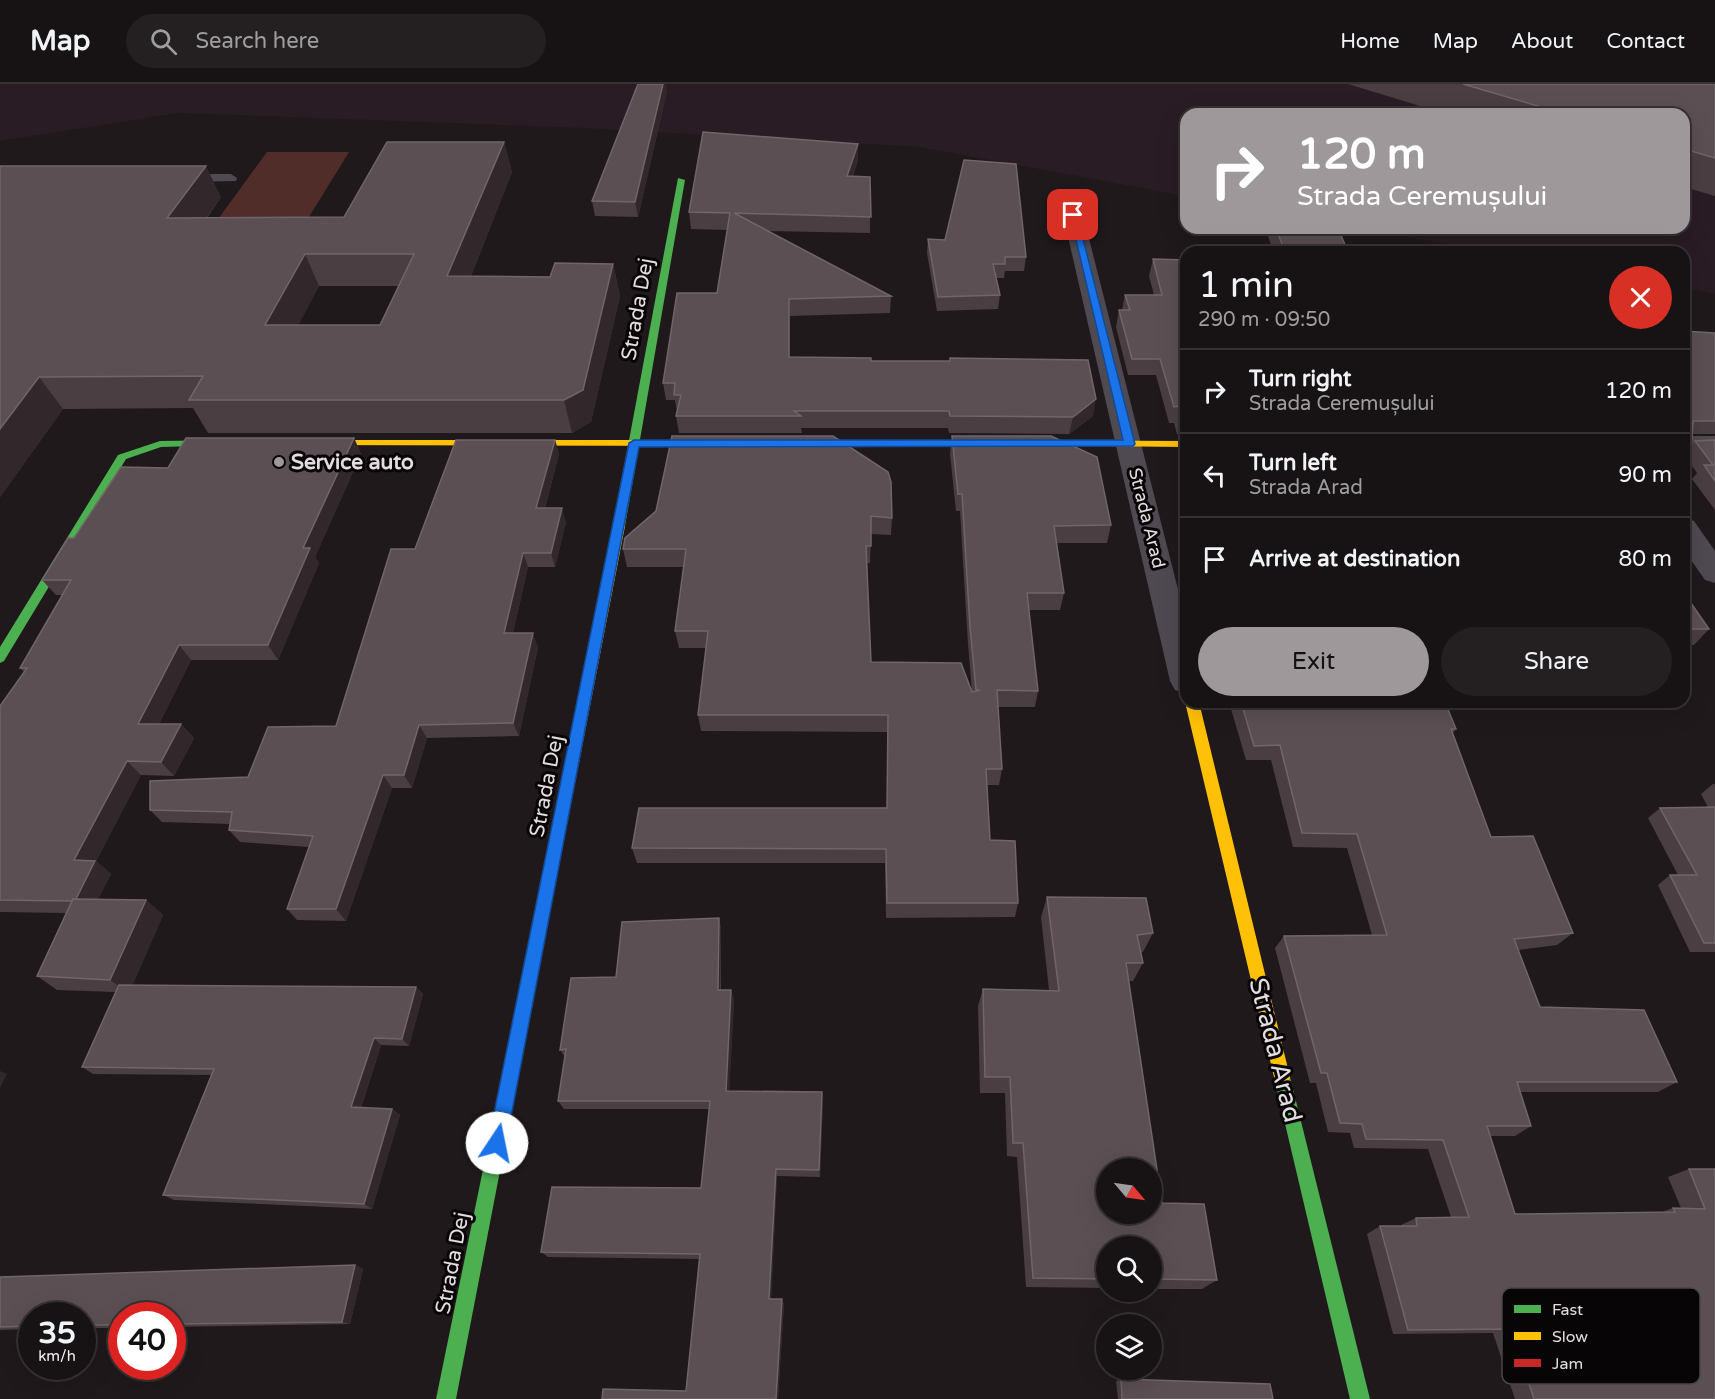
<!DOCTYPE html>
<meta charset="utf-8">
<style>
body{margin:0;font-family:"Varela Round",sans-serif;background:#242022;color:#f1f3f6;height:100vh;display:flex;flex-direction:column;font-size:22px;white-space:nowrap}
*{box-sizing:border-box;margin:0}
p{font-size:20px;color:#9e9ea0}
.icon{flex:none;width:33px;height:33px;fill:none;stroke:currentColor;stroke-width:2;stroke-linecap:round;stroke-linejoin:round}
.map{position:relative;flex:1;overflow:hidden}
.details{position:absolute;left:1180px;top:162px;width:510px;height:462px;display:flex;flex-direction:column;background:#171315;border-radius:18px;box-shadow:0 6px 24px #0002,0 0 0 2px #363234}
.details>*{flex:none}
.banner{position:absolute;left:1180px;top:24px;width:510px;height:126px;border-radius:18px;box-shadow:0 6px 24px #0002,0 0 0 2px #363234;background:#9e989b;color:#fff;overflow:hidden}
.needle{width:39px;rotate:119deg}
.buttons{position:absolute;left:1096px;top:1074px;display:grid;gap:12px}
.buttons a{display:grid;place-items:center;width:66px;height:66px;border-radius:50%;background:#171315;box-shadow:0 6px 24px #0002,0 0 0 2px #363234;font-size:30px}
.speed{position:absolute;left:18px;top:1218px;display:flex;gap:12px;font-size:30px;font-weight:700;text-align:center}
.speed>*{display:grid;place-content:center;width:78px;height:78px;border-radius:50%;background:#171315;box-shadow:0 6px 24px #0002,0 0 0 2px #363234;line-height:1}
.speed small{font-size:15px;font-weight:400}
.speed .limit{border:9px solid #d22;background:#fff;color:#111}
.pin{position:absolute;display:grid;place-items:center;width:51px;height:51px;color:#fff;margin:-26px;border-radius:12px;box-shadow:0 3px 9px #0006}
.me{position:absolute;width:66px;margin:-33px;rotate:11deg;stroke-linejoin:round;filter:drop-shadow(0 0 4px #0008)}
.turn{display:flex;align-items:center;gap:21px;height:126px;padding:0 18px;font-size:27px}
.turn .icon{width:78px;height:78px;stroke-width:2.5}
.turn b{display:block;font-size:42px;line-height:51px}
.round{display:grid;place-items:center;flex:none;width:63px;height:63px;border-radius:32px;background:#242022}
.headline{display:flex;align-items:center;justify-content:space-between;height:102px;padding:0 18px}
h1{font-size:36px;font-weight:600;line-height:45px}
.button{display:flex;gap:12px;margin-top:auto;padding:12px 18px}
.button a{flex:1;height:69px;border-radius:36px;background:#9e989b;color:#111;font-size:24px;font-weight:600;line-height:69px;text-align:center}
.button a+a{background:#242022;color:#f1f3f6}
ul{padding:0;list-style:none}
li{display:flex;align-items:center;gap:18px;height:84px;padding:0 18px;border-top:2px solid #363234}
li div{flex:1}
li b{display:block;font-size:22px}
li em{font-style:normal}
header{display:flex;align-items:center;gap:36px;box-sizing:border-box;height:84px;padding:0 30px;background:#171315;border-bottom:2px solid #363234}
header strong{font-size:28px}
nav{display:flex;gap:33px;margin-inline-start:auto;font-size:21px}
.search{width:420px;height:54px;background:#242022;display:flex;align-items:center;gap:15px;box-sizing:border-box;padding:0 21px;border-radius:33px;color:#9e9ea0;font-size:22px}
.map>svg:first-child{display:block}
.built{fill:#291c24}
.green{fill:#502d28}
.lines{fill:none;stroke-linecap:round;stroke-linejoin:round}
.lane{fill:#4f4a51;fill-rule:evenodd}
.street{fill:#4f4a51;fill-rule:evenodd}
.fast{fill:#4caf50;fill-rule:evenodd}
.slow{fill:#ffc107;fill-rule:evenodd}
.jam{fill:#c62828;fill-rule:evenodd}
.wall{fill:#4a3e42;fill-rule:evenodd}
.shaded-wall{fill:#32282c}
.building{fill:#5b4f53;stroke:#706569;stroke-width:1.5;fill-rule:evenodd}
.route{fill:#1a73e8;stroke:#114b97;stroke-width:1.5}
.poi-dot{fill:#9e989b;stroke:#080507;stroke-width:2}
.labels{text-anchor:middle;stroke-width:6;stroke-linejoin:round;paint-order:stroke}
.far-street-label{font-size:18px;fill:#e3dce0;stroke:#080507}
.street-label{font-size:21px;fill:#e3dce0;stroke:#080507}
.poi-label{font-size:21px;font-weight:bold;fill:#e3dce0;stroke:#080507;text-anchor:start}
.near-street-label{font-size:26px;fill:#e3dce0;stroke:#080507}
.key{fill:#080507;stroke:#4a4648;stroke-width:1.5}
.key-label{font-size:16px;fill:#e3dce0}
</style>
<header>
<strong>Map</strong>
<div class="search"><svg class="icon" aria-label="search" viewBox="0 0 24 24"><circle cx="10" cy="10" r="6"/><path d="M15 15l6 6"/></svg>Search here</div>
<nav><a>Home</a><a>Map</a><a>About</a><a>Contact</a></nav>
</header>
<div class="map">
<svg width="1715" height="1315" viewBox="0 0 1715 1315">
<rect width="100%" height="100%" fill="#1f191c"/>
<polygon class="built" points="0,0 1715,0 1715,210 1685,204 1684,168 1490,168 1360,144 1684,144 1684,30 1186,30 1186,112 920,63 584,44 179,29 0,57"/>
<polygon class="green" points="267,68 349,68 296,154 205,153"/>
<g class="lines">
<polygon class="lane" points="231,90 237,94 236,97 184,98 178,94 184,90"/>
<g class="street">
<polygon points="1073,125 1080,127 1083,131 1186,537 1186,609 1175,606 1170,597 1063,131 1066,127"/>
<rect x="1684" y="352" width="31" height="16"/>
<polygon points="1684,434 1694,437 1715,467 1715,499 1705,496 1684,466"/>
</g>
<g class="fast">
<polygon points="678,94 685,96 625,442 619,446 613,442"/>
<polygon points="228,356 233,359 232,361 161,363 126,375 4,577 0,579 0,563 118,371 160,357"/>
<polygon points="547,800 552,802 554,807 456,1315 436,1315 540,807 542,802"/>
<polygon points="1282,985 1288,987 1290,993 1370,1315 1350,1315 1274,993 1276,987"/>
</g>
<g class="slow">
<polygon points="312,356 714,356 719,359 714,362 308,361 307,359"/>
<polygon points="985,356 1186,357 1186,363 981,361 980,359"/>
<polygon points="619,438 625,442 554,807 552,812 547,814 542,812 540,807 613,442"/>
<polygon points="1186,616 1186,618 1199,618 1290,993 1288,999 1282,1001 1276,999 1274,993 1185,618"/>
</g>
<polygon class="jam" points="798,356 985,356 990,359 985,362 794,361 793,359"/>
</g>
<g class="wall">
<polygon points="1348,0 1715,0 1715,112 1684,103 1684,30 1446,30"/>
<polygon points="667,7 638,133 595,132 592,117"/>
<path d="M 504,58 L 512,88 L 471,192 L 550,193 L 613,180 L 620,212 L 591,338 L 572,349 L 208,349 L 193,324 L 63,325 L 0,413 L 0,82 L 221,113 L 207,134 L 344,133 ZM 319,202 L 399,202 L 380,241 L 298,241 Z"/>
<polygon points="858,76 853,92 870,93 870,149 767,147 891,212 890,229 790,232 790,273 871,277 950,277 950,274 1093,332 1069,350 949,349 948,344 801,344 802,349 679,349 676,332 677,328 675,316 666,316 663,299 717,209 728,146 691,145 689,128"/>
<polygon points="1270,144 1338,144 1348,168 1357,168 1273,168 1268,152"/>
<polygon points="928,155 1026,173 1024,187 1005,187 1004,194 996,194 1000,211 998,225 937,227 927,169"/>
<polygon points="1153,175 1186,176 1186,352 1177,350 1174,339 1169,339 1156,291 1128,291 1116,243 1119,226 1122,226 1125,211 1154,211 1149,192"/>
<polygon points="1684,247 1715,249 1715,350 1692,350 1692,354 1684,364"/>
<polygon points="672,352 892,434 891,451 871,450 870,479 867,479 871,578 972,608 968,560 960,427 956,427 950,370 952,352 1111,441 1107,459 1057,459 1064,509 1060,526 1029,526 1038,607 1035,623 998,623 1002,685 999,701 987,701 990,756 1018,819 1015,833 886,834 885,779 637,779 632,764 887,724 888,648 701,647 698,631 706,564 679,564 675,547 684,483 627,483 623,465 656,427"/>
<polygon points="354,354 361,370 315,473 319,479 278,576 191,576 159,640 181,640 194,654 174,692 141,691 96,777 111,790 98,815 146,816 163,831 132,902 416,903 423,910 409,962 381,961 361,1024 392,1025 400,1031 372,1125 174,1116 163,1111 211,991 93,990 82,983 115,908 57,906 37,892 66,829 0,828 0,622 24,588 20,584 63,511 56,511 42,496 74,454 168,384"/>
<polygon points="555,356 559,370 545,424 566,438 555,483 528,483 513,549 538,563 519,652 427,654 412,704 392,704 346,837 297,836 287,825 309,763 240,758 229,746 230,740 162,738 150,726 248,693 336,642 415,465"/>
<polygon points="1186,356 1186,389 1182,370"/>
<polygon points="1715,356 1715,426 1692,395 1697,389 1684,371 1695,357"/>
<polygon points="1684,509 1709,545 1694,561 1684,561"/>
<polygon points="1229,618 1445,618 1456,645 1453,649 1491,753 1573,849 1557,861 1518,866 1540,923 1677,998 1658,1008 1520,1008 1531,1042 1515,1052 1490,1052 1515,1130 1662,1128 1673,1124 1681,1124 1668,1093 1689,1085 1715,1085 1715,1315 1515,1315 1493,1249 1393,1250 1367,1150 1380,1142 1402,1142 1401,1141 1416,1134 1451,1133 1428,1065 1354,1064 1350,1049 1328,1048 1316,999 1310,999 1275,864 1284,852 1372,851 1347,764 1293,763 1271,676 1246,676"/>
<polygon points="1713,700 1715,700 1715,868 1690,868 1658,801 1670,791 1678,791 1648,734 1660,724 1708,723 1701,710"/>
<polygon points="1047,813 1153,849 1143,868 1141,868 1143,879 1133,897 1129,897 1162,1119 1217,1196 1202,1205 1152,1205 1152,1162 1107,1162 1107,1204 1026,1203 1017,1073 1007,1072 1005,1009 980,1009 978,922 983,905 1049,906 1041,833"/>
<polygon points="719,834 721,845 721,906 734,916 729,1007 822,1008 823,1016 820,1093 777,1092 771,1215 784,1220 778,1315 602,1315 686,1307 699,1175 548,1173 541,1168 701,1104 709,1025 564,1025 558,1017 565,973 560,966 616,893"/>
<polygon points="355,1181 363,1185 350,1240 172,1243 172,1232 122,1232 122,1244 82,1244 82,1232 32,1232 32,1245 0,1246 0,1193"/>
<polygon points="1121,1295 1273,1315 1118,1315 1116,1297"/>
</g>
<g class="shaded-wall">
<polygon points="663,0 666,0 667,7 638,133 635,118"/>
<polygon points="504,58 512,88 458,224 447,192"/>
<polygon points="858,60 858,76 847,108 847,92"/>
<polygon points="206,82 221,113 184,165 167,134"/>
<polygon points="305,170 319,202 281,274 265,241"/>
<polygon points="613,180 620,212 591,338 572,349 564,316"/>
<polygon points="789,215 790,232 790,290 789,273"/>
<polygon points="39,293 63,325 0,413 0,345"/>
<polygon points="1096,315 1093,332 1069,350 1073,333"/>
<polygon points="354,354 361,370 315,473 319,479 278,576 268,561 303,464"/>
<polygon points="555,356 559,370 541,438 536,424"/>
<polygon points="562,424 566,438 555,483 551,469"/>
<polygon points="523,469 528,483 510,563 504,549"/>
<polygon points="533,549 538,563 519,652 513,639"/>
<polygon points="179,561 191,576 152,654 138,640"/>
<polygon points="181,640 194,654 174,692 161,678"/>
<polygon points="419,641 427,654 412,704 404,691"/>
<polygon points="127,677 141,691 96,777 111,790 91,829 75,817 74,776"/>
<polygon points="383,691 392,704 346,837 336,825"/>
<polygon points="146,816 163,831 129,909 110,896"/>
<polygon points="719,834 721,845 720,915 718,906"/>
<polygon points="416,903 423,910 409,962 402,955"/>
<polygon points="731,906 734,916 729,1015 726,1007"/>
<polygon points="374,954 381,961 359,1029 351,1023"/>
<polygon points="0,987 7,990 0,1004"/>
<polygon points="822,1008 823,1016 820,1093 819,1086"/>
<polygon points="392,1025 400,1031 372,1125 364,1120"/>
<polygon points="776,1085 777,1092 771,1219 769,1215"/>
<polygon points="355,1181 363,1185 350,1240 342,1238"/>
<polygon points="782,1215 784,1220 778,1315 776,1315"/>
</g>
<g class="building">
<polygon points="638,0 663,0 635,118 592,117"/>
<polygon points="1463,0 1715,0 1715,74 1684,65 1684,30 1565,30"/>
<polygon points="703,48 858,60 847,92 870,93 871,133 734,129 891,212 789,215 789,273 871,274 871,277 950,277 950,274 1088,276 1096,315 1073,333 950,332 949,327 794,327 801,332 676,332 681,311 674,311 675,299 663,299 677,209 717,209 730,129 689,128"/>
<path d="M 387,58 L 504,58 L 447,192 L 550,193 L 555,179 L 613,180 L 583,306 L 564,316 L 189,316 L 203,292 L 39,293 L 0,345 L 0,82 L 206,82 L 167,134 L 344,133 ZM 305,170 L 414,170 L 380,241 L 265,241 Z"/>
<polygon points="964,76 1016,80 1026,173 1005,173 1005,180 993,180 1000,211 938,213 928,155 945,156"/>
<polygon points="1276,144 1338,144 1348,168 1357,168 1285,168"/>
<polygon points="1153,175 1186,176 1186,334 1182,333 1179,322 1174,323 1160,275 1132,275 1119,226 1130,226 1125,211 1162,211"/>
<polygon points="1684,247 1715,249 1715,337 1693,337 1692,354 1684,343"/>
<polygon points="672,352 833,352 888,388 891,398 892,434 871,432 871,462 866,462 871,578 961,579 972,608 980,606 976,606 970,543 962,410 958,410 952,352 1051,352 1097,373 1111,441 1054,442 1064,509 1027,509 1038,607 997,606 1002,685 986,685 990,756 1015,757 1018,819 887,819 886,765 632,764 639,724 887,724 888,631 698,631 708,547 675,547 686,465 623,465 625,454 656,427"/>
<polygon points="186,354 354,354 303,464 310,464 268,561 179,561 138,640 181,640 161,678 127,677 74,776 95,777 76,815 73,815 72,817 0,816 0,622 27,584 20,584 71,496 42,496 68,454 74,454 121,383 168,384"/>
<polygon points="456,356 555,356 536,424 562,424 551,469 523,469 504,549 533,549 513,639 419,641 404,691 383,691 336,825 287,825 313,752 229,746 232,728 150,726 150,697 248,693 268,643 336,642 391,465 415,465"/>
<polygon points="1715,356 1715,397 1704,381 1713,381 1695,357"/>
<polygon points="1684,509 1709,545 1684,545"/>
<polygon points="1241,618 1445,618 1456,645 1451,645 1491,753 1533,752 1573,849 1514,855 1540,923 1644,926 1677,998 1517,998 1531,1042 1487,1042 1515,1130 1675,1128 1673,1124 1705,1125 1689,1085 1715,1085 1715,1315 1534,1315 1511,1245 1408,1246 1380,1142 1417,1142 1416,1134 1469,1133 1443,1056 1366,1055 1362,1040 1340,1039 1327,989 1321,989 1284,852 1387,851 1357,750 1302,749 1280,661 1254,662"/>
<polygon points="1715,723 1715,859 1704,859 1670,791 1697,791 1660,724"/>
<path d="M 1047,813 L 1146,814 L 1153,849 L 1137,851 L 1143,879 L 1126,879 L 1162,1119 L 1204,1120 L 1217,1196 L 1152,1195 L 1152,1162 L 1107,1162 L 1107,1195 L 1033,1194 L 1023,1059 L 1013,1059 L 1010,993 L 985,993 L 983,905 L 1059,907 ZM 1107,1084 L 1152,1084 L 1152,1130 L 1107,1130 Z"/>
<polygon points="73,815 146,816 110,896 37,892"/>
<polygon points="719,834 718,906 731,906 726,1007 822,1008 819,1086 776,1085 769,1215 782,1215 776,1315 602,1315 603,1305 686,1307 700,1170 541,1168 552,1103 701,1104 710,1017 558,1017 566,965 560,966 571,894 616,893 622,838"/>
<polygon points="119,901 416,903 402,955 374,954 351,1023 392,1025 364,1120 163,1111 214,985 82,983"/>
<polygon points="355,1181 342,1238 172,1240 172,1232 122,1232 122,1241 82,1241 82,1232 32,1232 32,1242 0,1243 0,1193"/>
<polygon points="1121,1295 1270,1300 1273,1315 1122,1315"/>
</g>
<polygon class="route" points="1070,130 1077,131 1135,360 1133,362 639,363 506,1059 503,1065 497,1067 491,1065 488,1059 629,359 634,356 1123,356"/>
<circle class="poi-dot" cx="279" cy="378" r="6"/>
<g class="labels">
<g class="far-street-label">
<text transform="translate(1147 434) rotate(76)" y="6">Strada Arad</text>
</g>
<g class="street-label">
<text transform="translate(637 225) rotate(-80)" y="7">Strada Dej</text>
<text transform="translate(546 702) rotate(-79)" y="7">Strada Dej</text>
<text transform="translate(452 1179) rotate(-79)" y="7">Strada Dej</text>
</g>
<g class="poi-label">
<text x="291" y="385">Service auto</text>
</g>
<g class="near-street-label">
<text transform="translate(1276 966) rotate(76)" y="9">Strada Arad</text>
</g>
</g>
<rect x="1502" y="1204" width="198" height="96" rx="9" class="key"/>
<rect x="1514" y="1221" width="27" height="8" fill="#4caf50"/>
<rect x="1514" y="1248" width="27" height="8" fill="#ffc107"/>
<rect x="1514" y="1275" width="27" height="8" fill="#c62828"/>
<g class="key-label">
<text x="1552" y="1231">Fast</text>
<text x="1552" y="1258">Slow</text>
<text x="1552" y="1285">Jam</text>
</g>
</svg>
<div class="buttons">
<a><svg class="needle" viewBox="-14 -14 28 28"><path d="M0-13l5 13h-10z" fill="#e53935"/><path d="M0 13l5-13h-10z" fill="#9e9ea0"/></svg></a>
<a><svg class="icon" aria-label="search" viewBox="0 0 24 24"><circle cx="10" cy="10" r="6"/><path d="M15 15l6 6"/></svg></a>
<a><svg class="icon" aria-label="layers" viewBox="0 0 24 24"><path d="M12 4l9 5-9 5-9-5zM3 14l9 5 9-5"/></svg></a>
</div>
<div class="speed"><div>35<small>km/h</small></div><div class="limit">40</div></div>
<div class="pin" style="left:1073px;top:131px;background:#d93025"><svg class="icon" aria-label="arrive" viewBox="0 0 24 24"><path d="M6 21V4h12l-3 4 3 4H6"/></svg></div>
<svg class="me" style="left:497px;top:1059px" viewBox="-20 -20 40 40"><circle r="19" fill="#fff"/><path d="M0-13L10 11 0 6-10 11z" fill="#1a73e8"/></svg>
<div class="banner">
<div class="turn"><svg class="icon" aria-label="right" viewBox="0 0 24 24"><path d="M7 20v-9h11M14 6l5 5-5 5"/></svg><div><b>120 m</b>Strada Ceremușului</div></div>
</div>
<section class="details">
<div class="headline"><div><h1>1 min</h1><p>290 m · 09:50</p></div><a class="round" style="background:#d93025;color:#fff"><svg class="icon" aria-label="close" viewBox="0 0 24 24"><path d="M6 6l12 12M18 6L6 18"/></svg></a></div>
<ul>
<li><svg class="icon" aria-label="right" viewBox="0 0 24 24"><path d="M7 20v-9h11M14 6l5 5-5 5"/></svg><div><b>Turn right</b><p>Strada Ceremușului</p></div><em>120 m</em></li>
<li><svg class="icon" aria-label="left" viewBox="0 0 24 24"><path d="M17 20v-9H6M10 6l-5 5 5 5"/></svg><div><b>Turn left</b><p>Strada Arad</p></div><em>90 m</em></li>
<li><svg class="icon" aria-label="arrive" viewBox="0 0 24 24"><path d="M6 21V4h12l-3 4 3 4H6"/></svg><div><b>Arrive at destination</b></div><em>80 m</em></li>
</ul>
<div class="button"><a>Exit</a><a>Share</a></div>
</section>
</div>
